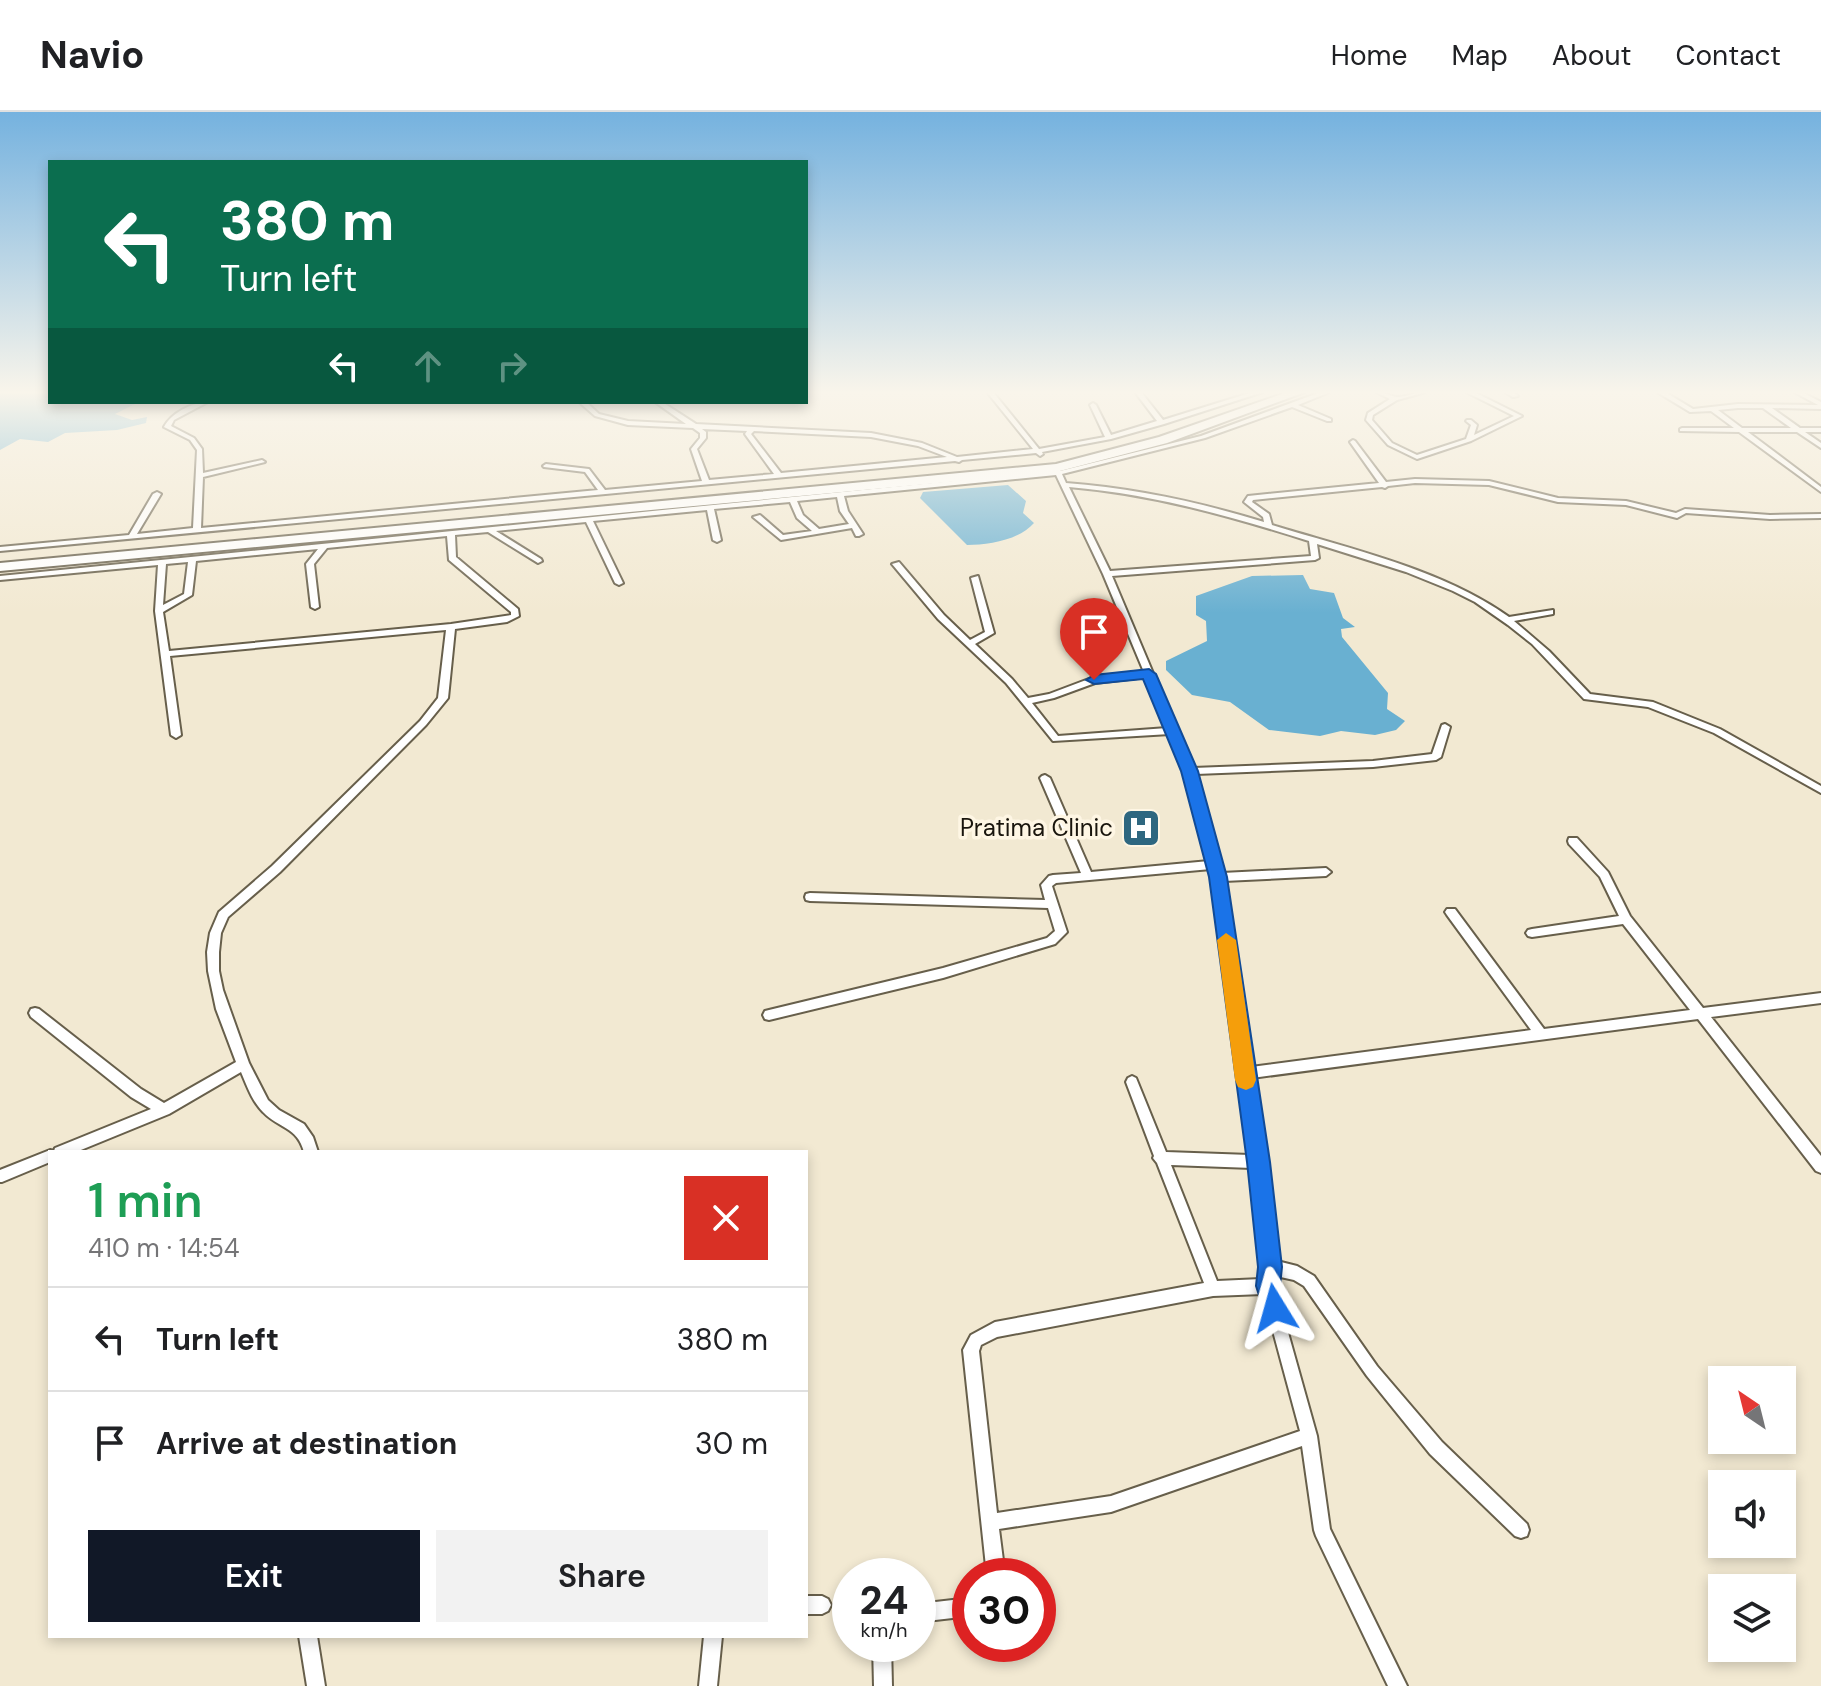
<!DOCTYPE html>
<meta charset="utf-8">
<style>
body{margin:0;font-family:"DM Sans",sans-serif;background:#f2f2f2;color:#202124;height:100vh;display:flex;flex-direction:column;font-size:30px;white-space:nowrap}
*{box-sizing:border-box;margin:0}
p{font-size:26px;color:#757577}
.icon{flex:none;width:44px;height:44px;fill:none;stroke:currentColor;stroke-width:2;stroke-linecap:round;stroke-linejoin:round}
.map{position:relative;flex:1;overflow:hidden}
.details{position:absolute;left:48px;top:1038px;width:760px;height:488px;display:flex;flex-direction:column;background:#fff;border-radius:0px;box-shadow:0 4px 12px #0003}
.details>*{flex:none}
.top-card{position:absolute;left:48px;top:48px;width:760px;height:244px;border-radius:0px;box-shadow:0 4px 12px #0003;background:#0b6e4f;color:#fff;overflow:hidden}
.needle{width:52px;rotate:325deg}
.tools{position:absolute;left:1708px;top:1254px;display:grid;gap:16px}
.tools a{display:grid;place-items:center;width:88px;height:88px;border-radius:0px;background:#fff;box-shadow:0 4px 12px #0003;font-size:40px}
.speed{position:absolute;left:832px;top:1446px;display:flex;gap:16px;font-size:40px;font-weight:700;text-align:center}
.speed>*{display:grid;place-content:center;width:104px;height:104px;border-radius:50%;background:#fff;box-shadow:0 4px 12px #0003;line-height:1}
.speed small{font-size:20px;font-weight:400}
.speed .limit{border:12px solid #d22;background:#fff;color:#111}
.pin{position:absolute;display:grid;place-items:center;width:68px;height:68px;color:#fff;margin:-82px -34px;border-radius:50% 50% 50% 0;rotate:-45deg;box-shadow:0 0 8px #0007}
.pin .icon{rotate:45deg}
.me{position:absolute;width:88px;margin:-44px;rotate:352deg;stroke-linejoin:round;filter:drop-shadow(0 0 6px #0008)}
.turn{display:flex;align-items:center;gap:28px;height:168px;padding:0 40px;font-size:36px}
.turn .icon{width:104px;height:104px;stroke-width:2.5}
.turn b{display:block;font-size:56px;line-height:68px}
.lanes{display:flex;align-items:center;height:76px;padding:0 40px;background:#0003;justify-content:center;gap:40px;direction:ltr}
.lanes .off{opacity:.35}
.round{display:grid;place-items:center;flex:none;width:84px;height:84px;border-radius:0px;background:#f2f2f2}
.head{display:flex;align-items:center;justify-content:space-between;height:136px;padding:0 40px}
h1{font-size:48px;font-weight:600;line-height:60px;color:#1e9e55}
.action{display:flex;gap:16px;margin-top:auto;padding:16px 40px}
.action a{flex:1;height:92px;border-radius:0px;background:#111827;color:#fff;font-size:32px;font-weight:600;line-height:92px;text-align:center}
.action a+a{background:#f2f2f2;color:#202124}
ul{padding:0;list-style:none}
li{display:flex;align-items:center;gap:24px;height:104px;padding:0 40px;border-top:2px solid #e0e0e0}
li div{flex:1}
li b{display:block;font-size:30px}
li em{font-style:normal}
header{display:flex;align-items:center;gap:48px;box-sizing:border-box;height:112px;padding:0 40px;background:#fff;border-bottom:2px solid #e0e0e0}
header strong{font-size:38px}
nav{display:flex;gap:44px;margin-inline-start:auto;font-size:28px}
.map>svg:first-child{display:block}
.water{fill:#69b0d1}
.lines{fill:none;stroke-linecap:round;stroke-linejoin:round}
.street-casing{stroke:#675f4b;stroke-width:4}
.highway-casing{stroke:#675f4b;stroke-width:4}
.street{fill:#fff;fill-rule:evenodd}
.highway{fill:#fff;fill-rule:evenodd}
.route{fill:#1a73e8;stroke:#114b97;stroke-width:2}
.slow{fill:#f59e0b}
.labels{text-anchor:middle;stroke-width:7;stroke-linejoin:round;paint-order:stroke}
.poi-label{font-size:24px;fill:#19150d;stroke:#fef6e4;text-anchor:end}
</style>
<header>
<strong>Navio</strong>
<nav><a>Home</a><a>Map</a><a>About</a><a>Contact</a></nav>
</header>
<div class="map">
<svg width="1821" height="1574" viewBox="0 0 1821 1574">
<rect width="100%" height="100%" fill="#f2e9d2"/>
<g class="water">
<polygon points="0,280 50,280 50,290 139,290 115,302 132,308 147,305 146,311 117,318 65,321 48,330 20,327 0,338"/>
<path d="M 1008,373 L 1026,389 L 1023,401 L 1034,411 C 1019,428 989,433 967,433 L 920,386 L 923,380 Z"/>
<polygon points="1303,463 1310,477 1334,481 1343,506 1355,515 1341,517 1342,525 1388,581 1387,597 1405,609 1396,618 1375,623 1341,619 1320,624 1269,618 1230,590 1192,583 1166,558 1166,549 1207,529 1206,509 1196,503 1196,484 1252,464"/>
</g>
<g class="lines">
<defs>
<g id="street">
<path d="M 987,280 L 993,280 L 1039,337 L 1105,325 L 1090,293 L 1093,291 L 1096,293 L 1111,323 L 1157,309 L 1135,280 L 1141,280 L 1163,308 L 1253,280 L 1263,280 L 1164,312 L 1111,327 L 1042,340 L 1043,342 L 1040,344 L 1036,341 L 962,348 L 959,350 L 955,349 L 0,439 L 0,435 L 129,423 L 153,382 L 157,380 L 161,382 L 137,422 L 193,416 L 197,338 L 190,328 L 164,315 C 171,301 193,290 208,290 L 174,308 L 171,314 L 194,326 L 202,337 L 203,361 L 262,348 L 265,350 L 203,365 L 201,416 L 598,378 L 585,360 L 544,355 L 543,354 L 546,352 L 589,357 L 605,378 L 702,369 L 691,337 L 700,326 L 700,321 L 693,316 L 628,313 L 595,304 L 579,290 L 586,290 L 599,302 L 628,309 L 686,312 L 655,290 L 662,290 L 696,312 L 871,321 L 922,331 L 957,345 L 1033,337 ZM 702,317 L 747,319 L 745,322 L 774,362 L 709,368 L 697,337 L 706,326 L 706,320 ZM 754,319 L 871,325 L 918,334 L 947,345 L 781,361 L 751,322 Z"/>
<path d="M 1321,280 L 1330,280 L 1298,293 L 1331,307 L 1331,309 L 1327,309 L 1292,295 L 1205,326 L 1062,362 L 1066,371 C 1134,376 1199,390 1264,410 L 1263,405 L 1244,390 L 1248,384 L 1379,371 L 1350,330 L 1353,328 L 1355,329 L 1386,370 L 1415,367 L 1489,369 L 1558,386 L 1626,389 L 1676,401 L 1685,397 L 1770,403 L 1821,402 L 1821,406 L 1770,407 L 1686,401 L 1677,406 L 1626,393 L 1558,390 L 1489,373 L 1415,371 L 1388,374 L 1385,376 L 1382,375 L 1253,388 L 1252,390 L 1269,402 L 1272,413 C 1350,437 1442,457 1509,505 L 1553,498 L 1553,502 L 1514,509 L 1549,539 L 1590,582 L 1653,590 L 1720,617 L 1821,674 L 1821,681 L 1714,621 L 1648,595 L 1584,587 L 1532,532 L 1508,513 L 1475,490 L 1453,479 L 1406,460 L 1317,432 L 1319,446 L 1315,448 L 1112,464 L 1193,656 L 1373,649 L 1432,642 L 1442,613 L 1445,612 L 1450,615 L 1441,645 L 1436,648 L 1373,655 L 1196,662 L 1222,761 L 1326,756 L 1331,760 L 1326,764 L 1224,769 L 1251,955 L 1531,918 L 1447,803 L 1445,800 L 1447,797 L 1455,797 L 1544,917 L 1690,898 L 1623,812 L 1532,825 L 1528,824 L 1526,821 L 1528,818 L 1532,817 L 1619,804 L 1600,765 L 1569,732 L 1568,729 L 1569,726 L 1577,726 L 1608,760 L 1630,804 L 1703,896 L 1821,881 L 1821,891 L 1711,905 L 1821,1044 L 1821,1061 L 1816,1059 L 1698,907 L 1252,966 L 1277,1149 L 1297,1154 L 1314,1164 L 1377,1254 L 1442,1330 L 1527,1412 L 1529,1418 L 1527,1424 L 1521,1426 L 1515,1424 L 1430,1342 L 1367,1264 L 1304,1174 L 1294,1168 L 1276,1164 L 1275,1174 L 1317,1324 L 1330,1417 L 1407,1574 L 1388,1574 L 1316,1424 L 1314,1418 L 1302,1334 L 1111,1400 L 999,1417 L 1005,1464 L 987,1464 L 963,1238 L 971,1223 L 995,1210 L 1204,1171 L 1157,1051 L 1153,1046 L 1154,1044 L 1126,970 L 1128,966 L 1132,964 L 1136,966 L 1166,1040 L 1250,1043 L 1211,757 L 1056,771 L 1052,774 L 1067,820 L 1055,832 L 943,866 L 769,908 L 765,907 L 763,903 L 765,899 L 769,898 L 943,856 L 1047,826 L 1055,819 L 1048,796 L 810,789 L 806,788 L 805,785 L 806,782 L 810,781 L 1045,788 L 1041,773 L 1049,764 L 1053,763 L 1081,761 L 1040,666 L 1042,664 L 1045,663 L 1050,666 L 1091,760 L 1209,749 L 1185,659 L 1170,622 L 1053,629 L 1006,571 L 938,507 L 892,452 L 899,450 L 944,503 L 970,528 L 985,520 L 971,466 L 978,464 L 994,521 L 975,532 L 1012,567 L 1028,586 L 1049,582 L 1094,565 L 1144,560 L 1103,462 L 1056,363 L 844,384 L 848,399 L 863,422 L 859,424 L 856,424 L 852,416 L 781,428 L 753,405 L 760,403 L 783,423 L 812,419 L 797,406 L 790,390 L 714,397 L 721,428 L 717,430 L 713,428 L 707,398 L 593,409 L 623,471 L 619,473 L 615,471 L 586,410 L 496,419 L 541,447 L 542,449 L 538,451 L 488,420 L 455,423 L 456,445 L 518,497 L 519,504 L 507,510 L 455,517 L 448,586 L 426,613 L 280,760 L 228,805 L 221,821 L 219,840 L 219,859 L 223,878 L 249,951 L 268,988 L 279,998 L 304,1012 L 313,1025 L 318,1040 L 304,1040 C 297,1014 279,1017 263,1000 C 252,989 247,974 241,960 L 169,1002 L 76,1040 L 50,1040 L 50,1050 L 2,1070 L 0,1070 L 0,1058 L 50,1038 L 54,1039 L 55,1036 L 151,997 L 131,985 L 31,905 L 29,901 L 31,897 L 35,896 L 39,897 L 141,977 L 164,991 L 236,950 L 216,897 L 208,859 L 207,840 L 210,821 L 219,800 L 272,754 L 420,609 L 438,586 L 446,518 L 170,544 L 181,623 L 176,626 L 171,623 L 155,499 L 158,453 L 0,468 L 0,464 L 1054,359 L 1053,357 L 1056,355 L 1060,359 L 1201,324 ZM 1069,375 C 1152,382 1230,404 1309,429 L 1311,444 L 1110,459 ZM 837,385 L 840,399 L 849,412 L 819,417 L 803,403 L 797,389 ZM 447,424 L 449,448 L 511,500 L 511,503 L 451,512 L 169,539 L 163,500 L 192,483 L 196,449 L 318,437 L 306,452 L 311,495 L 315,497 L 319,495 L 314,452 L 327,436 ZM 188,450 L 184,482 L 163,493 L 166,452 ZM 1146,565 L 1167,616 L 1058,624 L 1032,591 L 1054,586 L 1095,571 ZM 1171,1053 L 1252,1056 L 1263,1155 L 1261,1167 L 1217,1169 ZM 1263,1182 L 1300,1319 L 1111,1384 L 997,1401 L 979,1239 L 981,1233 L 997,1225 L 1213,1184 Z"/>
<path d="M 1376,280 C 1384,280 1390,284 1397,285 C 1406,285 1416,280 1426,280 L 1397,288 L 1373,303 L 1372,308 L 1392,331 L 1417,343 L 1466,327 L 1471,313 L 1466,309 L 1467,308 L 1471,308 L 1477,313 L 1474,323 L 1514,304 L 1466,280 L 1474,280 L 1522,304 L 1471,329 L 1417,347 L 1388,333 L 1366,308 L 1368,301 L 1390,287 Z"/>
<polygon points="1505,280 1513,280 1518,284 1513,285"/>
<path d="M 1657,280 L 1665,280 L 1693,297 L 1738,292 L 1818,293 L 1794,280 L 1802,280 L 1821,290 L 1821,297 L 1772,296 L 1800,316 L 1821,316 L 1821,320 L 1805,320 L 1821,331 L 1821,336 L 1797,320 L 1748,320 L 1821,375 L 1821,380 L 1739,320 L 1680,319 L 1680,317 L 1682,316 L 1734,316 L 1711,299 L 1690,300 ZM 1738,296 L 1763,296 L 1791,316 L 1742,316 L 1718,298 Z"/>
<polygon points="806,1484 822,1484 828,1487 831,1493 828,1499 822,1502 806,1502"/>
<polygon points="970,1486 970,1504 918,1510 918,1492"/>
<polygon points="299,1524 317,1524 325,1574 307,1574"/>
<polygon points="704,1524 722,1524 717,1574 699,1574"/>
<polygon points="873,1532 891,1532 892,1574 874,1574"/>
</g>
<polygon id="highway" points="1288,280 1305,280 1167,331 1056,360 0,459 0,451 1056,352 1159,325"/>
</defs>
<use href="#street" class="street-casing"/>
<use href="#highway" class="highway-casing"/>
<use href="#street" class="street"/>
<use href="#highway" class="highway"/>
</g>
<linearGradient id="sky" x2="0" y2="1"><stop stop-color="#75b2df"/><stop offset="0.56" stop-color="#f9f5eb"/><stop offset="1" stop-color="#f9f5eb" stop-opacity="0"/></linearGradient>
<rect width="1821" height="501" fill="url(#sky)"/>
<polygon class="route" points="1149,557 1156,562 1198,659 1227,765 1270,1050 1282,1155 1280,1174 1287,1196 1284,1205 1275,1208 1266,1205 1256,1174 1258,1155 1247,1050 1209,765 1181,659 1143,567 1094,572 1086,568 1094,563"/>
<polygon class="slow" points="1226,821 1236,828 1256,968 1253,975 1246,978 1238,975 1235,968 1217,828"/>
<defs>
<symbol id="hospital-square" viewBox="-11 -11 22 22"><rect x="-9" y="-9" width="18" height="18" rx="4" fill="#2e6780" stroke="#fef6e4"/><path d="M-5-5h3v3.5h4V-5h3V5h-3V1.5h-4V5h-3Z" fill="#fff"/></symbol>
</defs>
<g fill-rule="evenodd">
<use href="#hospital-square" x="1119" y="694" width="44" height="44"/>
</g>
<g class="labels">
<g class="poi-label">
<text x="1113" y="724">Pratima Clinic</text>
</g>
</g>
</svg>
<div class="tools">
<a><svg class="needle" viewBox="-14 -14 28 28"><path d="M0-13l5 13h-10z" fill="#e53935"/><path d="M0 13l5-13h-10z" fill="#757577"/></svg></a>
<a><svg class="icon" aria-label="sound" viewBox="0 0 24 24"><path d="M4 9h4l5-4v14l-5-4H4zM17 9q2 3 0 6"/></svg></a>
<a><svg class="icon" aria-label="layers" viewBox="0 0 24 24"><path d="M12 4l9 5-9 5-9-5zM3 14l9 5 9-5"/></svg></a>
</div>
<div class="speed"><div>24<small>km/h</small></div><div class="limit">30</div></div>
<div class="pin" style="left:1094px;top:568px;background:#d93025"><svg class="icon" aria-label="arrive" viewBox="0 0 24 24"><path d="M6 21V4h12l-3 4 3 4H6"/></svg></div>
<svg class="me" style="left:1275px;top:1196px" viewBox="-20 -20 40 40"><path d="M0-17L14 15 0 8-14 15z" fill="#1a73e8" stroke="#fff" stroke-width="4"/></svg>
<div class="top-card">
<div class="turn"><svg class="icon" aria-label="left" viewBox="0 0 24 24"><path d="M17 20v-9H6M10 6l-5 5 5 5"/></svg><div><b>380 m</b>Turn left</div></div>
<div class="lanes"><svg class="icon" aria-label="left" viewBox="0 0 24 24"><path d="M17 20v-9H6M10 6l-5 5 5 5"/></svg><svg class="icon off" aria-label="ahead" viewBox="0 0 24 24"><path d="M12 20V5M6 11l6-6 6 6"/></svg><svg class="icon off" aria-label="right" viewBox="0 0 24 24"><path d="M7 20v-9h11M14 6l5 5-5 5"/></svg></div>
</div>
<section class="details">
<div class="head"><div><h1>1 min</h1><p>410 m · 14:54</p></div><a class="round" style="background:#d93025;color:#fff"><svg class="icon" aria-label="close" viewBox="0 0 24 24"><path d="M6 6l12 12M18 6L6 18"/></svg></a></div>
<ul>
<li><svg class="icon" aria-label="left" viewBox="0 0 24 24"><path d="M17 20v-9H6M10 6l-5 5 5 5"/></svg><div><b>Turn left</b></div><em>380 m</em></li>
<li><svg class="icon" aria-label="arrive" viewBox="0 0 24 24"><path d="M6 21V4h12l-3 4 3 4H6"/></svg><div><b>Arrive at destination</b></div><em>30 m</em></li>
</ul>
<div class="action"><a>Exit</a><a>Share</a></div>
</section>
</div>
